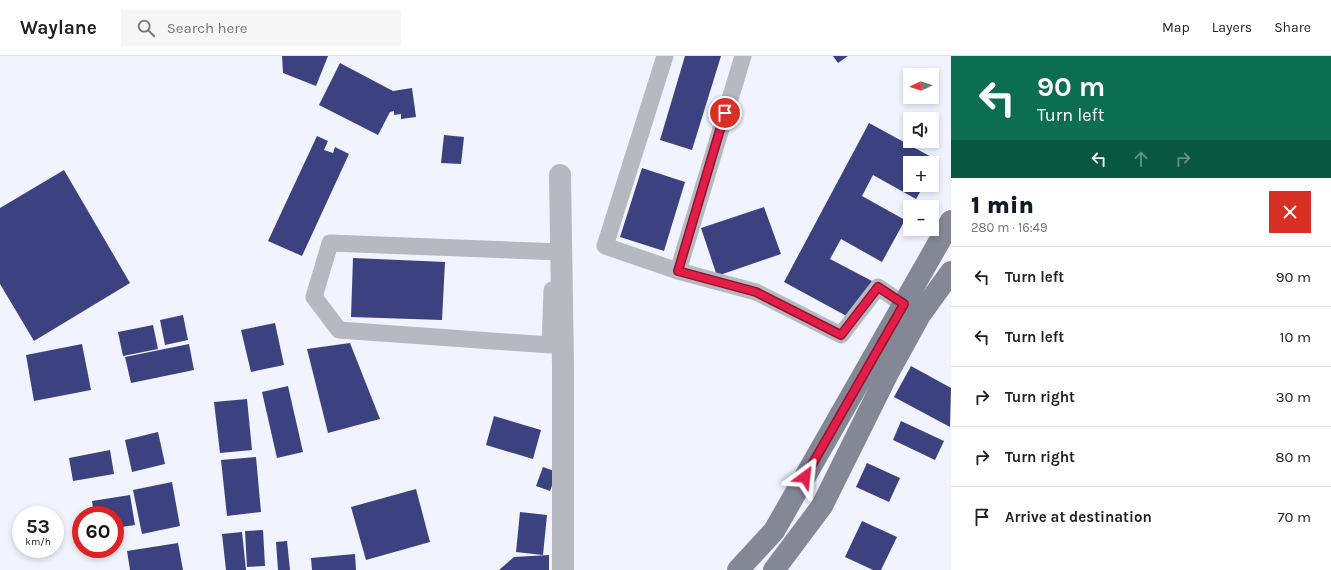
<!DOCTYPE html>
<meta charset="utf-8">
<style>
body{margin:0;font-family:Karla,sans-serif;background:#f6f6f6;color:#202124;height:100vh;display:flex;flex-direction:column;font-size:15px;white-space:nowrap}
*{box-sizing:border-box;margin:0}
p{font-size:13px;color:#757577}
.icon{flex:none;width:22px;height:22px;fill:none;stroke:currentColor;stroke-width:2;stroke-linecap:round;stroke-linejoin:round}
.map{position:relative;flex:1;overflow:hidden}
.side{display:flex;flex-direction:column;background:#fff;width:380px}
.side>*{flex:none}
.guide{background:#0b6e4f;color:#fff;overflow:hidden}
.needle{width:26px;rotate:266deg}
.fabs{position:absolute;left:903px;top:12px;display:grid;gap:8px}
.fabs a{display:grid;place-items:center;width:36px;height:36px;border-radius:0px;background:#fff;box-shadow:0 2px 6px #0003;font-size:20px}
.speed{position:absolute;left:12px;top:450px;display:flex;gap:8px;font-size:20px;font-weight:700;text-align:center}
.speed>*{display:grid;place-content:center;width:52px;height:52px;border-radius:50%;background:#fff;box-shadow:0 2px 6px #0003;line-height:1}
.speed small{font-size:10px;font-weight:400}
.speed .limit{border:6px solid #d22;background:#fff;color:#111}
.pin{position:absolute;display:grid;place-items:center;width:34px;height:34px;color:#fff;margin:-17px;border:2px solid #fff;border-radius:50%;box-shadow:0 1px 4px #0007}
.me{position:absolute;width:44px;margin:-22px;rotate:30deg;stroke-linejoin:round;filter:drop-shadow(0 0 3px #0008)}
.turn{display:flex;align-items:center;gap:14px;height:84px;padding:0 20px;font-size:18px}
.turn .icon{width:52px;height:52px;stroke-width:2.5}
.turn b{display:block;font-size:28px;line-height:34px}
.lanes{display:flex;align-items:center;height:38px;padding:0 20px;background:#0003;justify-content:center;gap:20px;direction:ltr}
.lanes .off{opacity:.35}
.round{display:grid;place-items:center;flex:none;width:42px;height:42px;border-radius:0px;background:#f6f6f6}
.summary{display:flex;align-items:center;justify-content:space-between;height:68px;padding:0 20px}
h1{font-size:24px;font-weight:800;line-height:30px;color:#111827}
ul{padding:0;list-style:none}
li{display:flex;align-items:center;gap:12px;height:60px;padding:0 20px;border-top:1px solid #e0e0e0}
li div{flex:1}
li b{display:block;font-size:15px}
li em{font-style:normal}
header{display:flex;align-items:center;gap:24px;box-sizing:border-box;height:56px;padding:0 20px;background:#fff;border-bottom:1px solid #e0e0e0}
header strong{font-size:19px}
nav{display:flex;gap:22px;margin-inline-start:auto;font-size:14px}
.search{width:280px;height:36px;background:#f6f6f6;display:flex;align-items:center;gap:10px;box-sizing:border-box;padding:0 14px;border-radius:0px;color:#757577;font-size:15px}
main{display:flex;flex:1;min-height:0}
.map>svg:first-child{display:block}
.building{fill:#3c4280}
.lines{fill:none;stroke-linecap:round;stroke-linejoin:round}
.minor{stroke:#b7b9c0;stroke-width:17}
.tertiary{stroke:#b7b9c0;stroke-width:22}
.primary{stroke:#848795;stroke-width:22}
.route-casing{stroke:#92132f;stroke-width:10}
.route{stroke:#e11d48;stroke-width:7}
</style>
<header>
<strong>Waylane</strong>
<div class="search"><svg class="icon" aria-label="search" viewBox="0 0 24 24"><circle cx="10" cy="10" r="6"/><path d="M15 15l6 6"/></svg>Search here</div>
<nav><a>Map</a><a>Layers</a><a>Share</a></nav>
</header>
<main>
<div class="map">
<svg width="951" height="514" viewBox="0 0 951 514">
<rect width="100%" height="100%" fill="#f1f3fe"/>
<g class="building">
<polygon points="282,0 328,0 316,30 283,17"/>
<polygon points="685,0 721,0 692,94 660,84"/>
<polygon points="833,0 848,0 838,7"/>
<polygon points="340,7 393,35 412,32 416,61 401,63 401,58 394,59 394,55 390,56 378,79 319,49"/>
<polygon points="869,67 937,104 932,114 932,107 910,107 910,129 924,129 916,143 873,119 862,140 905,164 882,206 841,183 830,203 872,225 852,263 784,226"/>
<polygon points="444,79 464,81 461,108 441,107"/>
<polygon points="317,80 328,85 324,94 333,97 335,91 349,98 302,200 268,185"/>
<polygon points="642,112 685,126 664,195 620,181"/>
<polygon points="64,114 130,227 34,285 0,228 0,152"/>
<polygon points="764,151 781,198 717,220 701,172"/>
<polygon points="353,202 445,206 442,264 351,261"/>
<polygon points="183,259 188,284 165,289 160,264"/>
<polygon points="275,267 284,309 251,316 241,274"/>
<polygon points="153,269 158,293 123,300 118,276"/>
<polygon points="350,287 380,363 328,377 307,293"/>
<polygon points="82,288 91,334 34,345 26,299"/>
<polygon points="189,288 194,314 131,327 125,301"/>
<polygon points="911,310 951,332 950,371 894,341"/>
<polygon points="288,330 303,396 277,402 262,336"/>
<polygon points="247,343 252,394 220,397 214,346"/>
<polygon points="494,360 541,374 533,403 486,389"/>
<polygon points="901,365 944,385 935,404 893,384"/>
<polygon points="158,376 165,408 132,416 125,384"/>
<polygon points="110,394 114,418 73,425 69,402"/>
<polygon points="256,401 261,456 227,460 221,404"/>
<polygon points="867,407 900,422 889,446 856,431"/>
<polygon points="543,411 557,416 550,435 536,430"/>
<polygon points="172,426 180,470 142,478 133,434"/>
<polygon points="416,433 430,486 366,504 351,451"/>
<polygon points="130,439 135,469 115,472 115,459 94,459 92,445"/>
<polygon points="520,456 547,459 543,499 516,496"/>
<polygon points="862,465 897,481 881,514 873,514 845,501"/>
<polygon points="263,474 265,510 247,511 245,475"/>
<polygon points="242,476 246,514 226,514 222,478"/>
<polygon points="287,485 290,514 278,514 276,486"/>
<polygon points="178,487 183,514 130,514 127,495"/>
<polygon points="355,498 356,514 312,514 311,502"/>
<polygon points="549,499 549,514 499,514 514,501"/>
</g>
<g class="lines">
<g class="minor">
<polyline points="665,0 605,190 678,215 756,236 841,279 878,231 903,248"/>
<polyline points="678,215 743,0"/>
<polyline points="552,234 550,289 339,274 314,241 330,187 562,196"/>
</g>
<polyline class="tertiary" points="560,119 563,310 563,514"/>
<g class="primary">
<polyline points="738,514 774,475 951,165"/>
<polyline points="774,514 822,450 887,319 920,259 951,216"/>
</g>
</g>
<g class="lines">
<defs>
<polyline id="route" points="725,57 678,215 756,236 841,279 878,231 904,248 805,421"/>
</defs>
<use href="#route" class="route-casing"/>
<use href="#route" class="route"/>
</g>
</svg>
<div class="fabs">
<a><svg class="needle" viewBox="-14 -14 28 28"><path d="M0-13l5 13h-10z" fill="#e53935"/><path d="M0 13l5-13h-10z" fill="#757577"/></svg></a>
<a><svg class="icon" aria-label="sound" viewBox="0 0 24 24"><path d="M4 9h4l5-4v14l-5-4H4zM17 9q2 3 0 6"/></svg></a>
<a>+</a>
<a>−</a>
</div>
<div class="speed"><div>53<small>km/h</small></div><div class="limit">60</div></div>
<div class="pin" style="left:725px;top:57px;background:#d93025"><svg class="icon" aria-label="arrive" viewBox="0 0 24 24"><path d="M6 21V4h12l-3 4 3 4H6"/></svg></div>
<svg class="me" style="left:805px;top:421px" viewBox="-20 -20 40 40"><path d="M0-17L14 15 0 8-14 15z" fill="#e11d48" stroke="#fff" stroke-width="4"/></svg>
</div>
<section class="side">
<div class="guide">
<div class="turn"><svg class="icon" aria-label="left" viewBox="0 0 24 24"><path d="M17 20v-9H6M10 6l-5 5 5 5"/></svg><div><b>90 m</b>Turn left</div></div>
<div class="lanes"><svg class="icon" aria-label="left" viewBox="0 0 24 24"><path d="M17 20v-9H6M10 6l-5 5 5 5"/></svg><svg class="icon off" aria-label="ahead" viewBox="0 0 24 24"><path d="M12 20V5M6 11l6-6 6 6"/></svg><svg class="icon off" aria-label="right" viewBox="0 0 24 24"><path d="M7 20v-9h11M14 6l5 5-5 5"/></svg></div>
</div>
<div class="summary"><div><h1>1 min</h1><p>280 m · 16:49</p></div><a class="round" style="background:#d93025;color:#fff"><svg class="icon" aria-label="close" viewBox="0 0 24 24"><path d="M6 6l12 12M18 6L6 18"/></svg></a></div>
<ul>
<li><svg class="icon" aria-label="left" viewBox="0 0 24 24"><path d="M17 20v-9H6M10 6l-5 5 5 5"/></svg><div><b>Turn left</b></div><em>90 m</em></li>
<li><svg class="icon" aria-label="left" viewBox="0 0 24 24"><path d="M17 20v-9H6M10 6l-5 5 5 5"/></svg><div><b>Turn left</b></div><em>10 m</em></li>
<li><svg class="icon" aria-label="right" viewBox="0 0 24 24"><path d="M7 20v-9h11M14 6l5 5-5 5"/></svg><div><b>Turn right</b></div><em>30 m</em></li>
<li><svg class="icon" aria-label="right" viewBox="0 0 24 24"><path d="M7 20v-9h11M14 6l5 5-5 5"/></svg><div><b>Turn right</b></div><em>80 m</em></li>
<li><svg class="icon" aria-label="arrive" viewBox="0 0 24 24"><path d="M6 21V4h12l-3 4 3 4H6"/></svg><div><b>Arrive at destination</b></div><em>70 m</em></li>
</ul>
</section>
</main>
